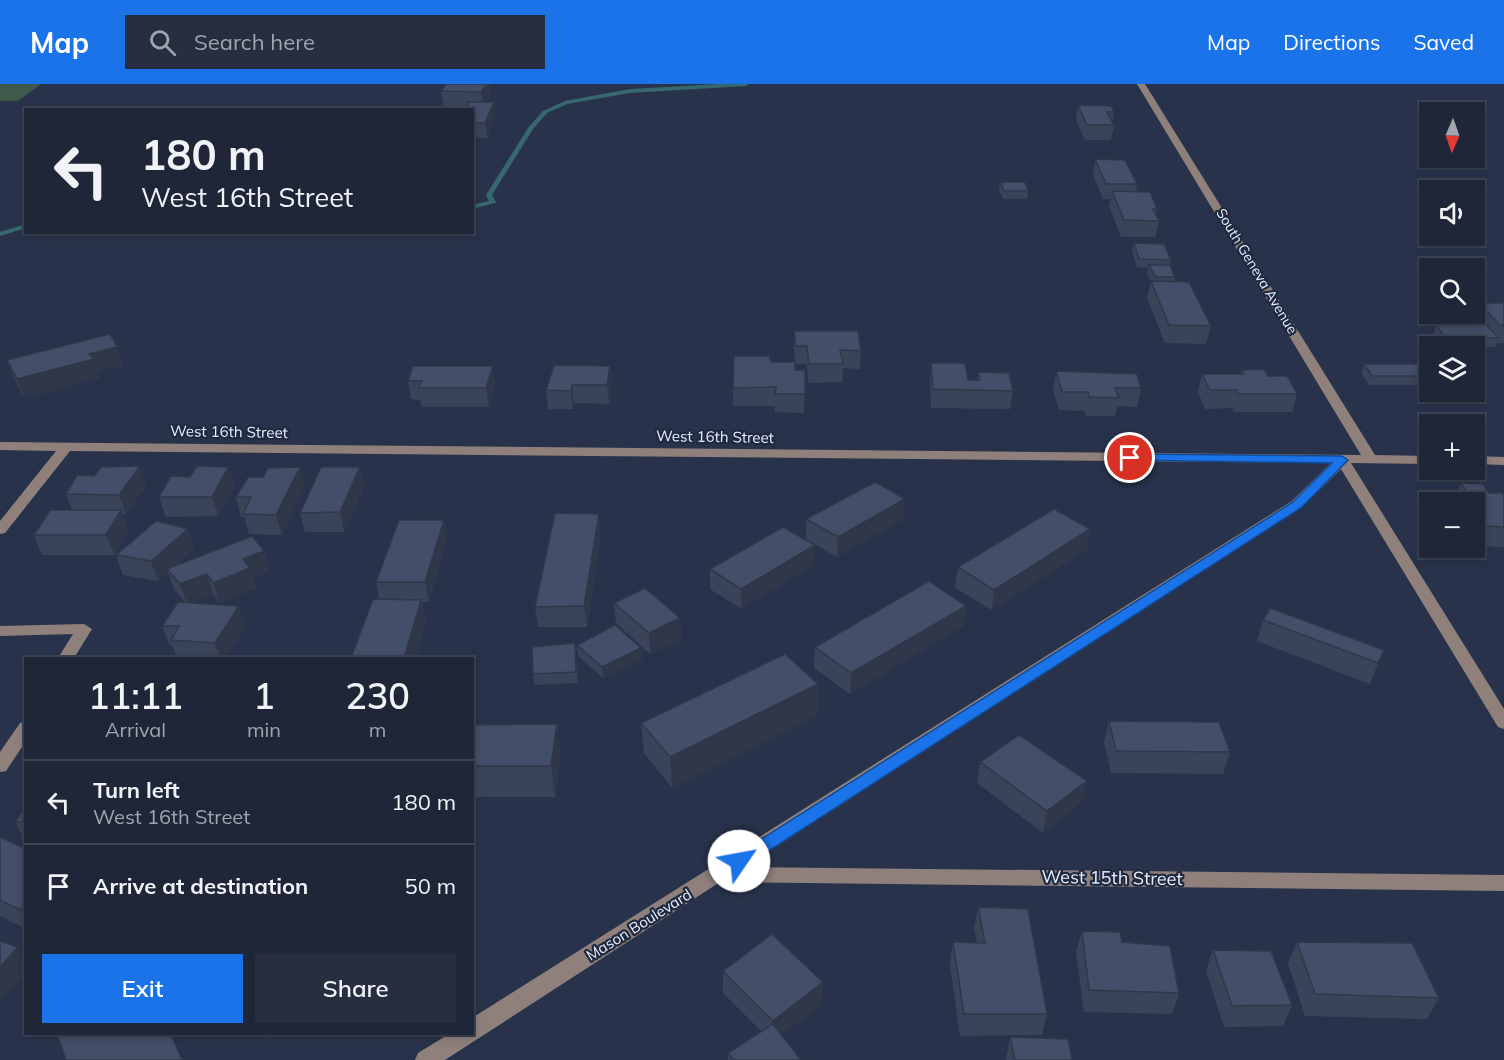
<!DOCTYPE html>
<meta charset="utf-8">
<style>
body{margin:0;font-family:Mulish,sans-serif;background:#262e40;color:#f1f3f6;height:100vh;display:flex;flex-direction:column;font-size:22px;white-space:nowrap}
*{box-sizing:border-box;margin:0}
p{font-size:20px;color:#a1a5ae}
.icon{flex:none;width:33px;height:33px;fill:none;stroke:currentColor;stroke-width:2;stroke-linecap:round;stroke-linejoin:round}
.map{position:relative;flex:1;overflow:hidden}
.sheet{position:absolute;left:24px;top:573px;width:450px;height:378px;display:flex;flex-direction:column;background:#1e2638;border-radius:0px;box-shadow:0 3px 9px #0003,0 0 0 2px #3c4353}
.sheet>*{flex:none}
.hud{position:absolute;left:24px;top:24px;width:450px;height:126px;border-radius:0px;box-shadow:0 3px 9px #0003,0 0 0 2px #3c4353;background:#1e2638;color:#f1f3f6;overflow:hidden}
.needle{width:39px;rotate:182deg}
.fabs{position:absolute;left:1419px;top:18px;display:grid;gap:12px}
.fabs a{display:grid;place-items:center;width:66px;height:66px;border-radius:0px;background:#1e2638;box-shadow:0 3px 9px #0003,0 0 0 2px #3c4353;font-size:30px}
.pin{position:absolute;display:grid;place-items:center;width:51px;height:51px;color:#fff;margin:-26px;border:3px solid #fff;border-radius:50%;box-shadow:0 2px 6px #0007}
.me{position:absolute;width:66px;margin:-33px;rotate:57deg;stroke-linejoin:round;filter:drop-shadow(0 0 4px #0008)}
.turn{display:flex;align-items:center;gap:21px;height:126px;padding:0 18px;font-size:27px}
.turn .icon{width:78px;height:78px;stroke-width:2.5}
.turn b{display:block;font-size:42px;line-height:51px}
.eta{display:flex;justify-content:space-evenly;align-items:center;height:102px;text-align:center}
.eta b{font-size:36px;font-weight:600;line-height:42px}
.action{display:flex;gap:12px;margin-top:auto;padding:12px 18px}
.action a{flex:1;height:69px;border-radius:0px;background:#1a73e8;color:#fff;font-size:24px;font-weight:600;line-height:69px;text-align:center}
.action a+a{background:#262e40;color:#f1f3f6}
ul{padding:0;list-style:none}
li{display:flex;align-items:center;gap:18px;height:84px;padding:0 18px;border-top:2px solid #3c4353}
li div{flex:1}
li b{display:block;font-size:22px}
li em{font-style:normal}
header{display:flex;align-items:center;gap:36px;box-sizing:border-box;height:84px;padding:0 30px;background:#1a73e8;color:#fff}
header strong{font-size:28px}
nav{display:flex;gap:33px;margin-inline-start:auto;font-size:21px}
.search{width:420px;height:54px;background:#262e40;display:flex;align-items:center;gap:15px;box-sizing:border-box;padding:0 21px;border-radius:0px;color:#a1a5ae;font-size:22px}
.map>svg:first-child{display:block}
.green{fill:#3d5a4b}
.lines{fill:none;stroke-linecap:round;stroke-linejoin:round}
.stream{fill:#37686e;fill-rule:evenodd}
.minor{fill:#8f807c;fill-rule:evenodd}
.wall{fill:#3a4459}
.shaded-wall{fill:#2f3749}
.building{fill:#434f68;stroke:#2f3749;stroke-width:1.5}
.route{fill:#1a73e8;stroke:#114b97;stroke-width:1.5}
.labels{text-anchor:middle;stroke-width:4.5;stroke-linejoin:round;paint-order:stroke}
.far-street-label{font-size:14px;fill:#eaf0fc;stroke:#1f2940}
.street-label{font-size:15px;fill:#eaf0fc;stroke:#1f2940}
.near-street-label{font-size:18px;fill:#eaf0fc;stroke:#1f2940}
</style>
<header>
<strong>Map</strong>
<div class="search"><svg class="icon" aria-label="search" viewBox="0 0 24 24"><circle cx="10" cy="10" r="6"/><path d="M15 15l6 6"/></svg>Search here</div>
<nav><a>Map</a><a>Directions</a><a>Saved</a></nav>
</header>
<div class="map">
<svg width="1504" height="976" viewBox="0 0 1504 976">
<rect width="100%" height="100%" fill="#28334b"/>
<polygon class="green" points="0,0 41,0 18,17 0,17"/>
<g class="lines">
<g class="stream">
<polygon points="718,0 749,0 746,2 630,9 567,20 547,29 533,45 492,111 496,118 495,119 472,125 472,121 489,117 486,111 528,44 543,27 565,17 630,5"/>
<polygon points="26,140 26,144 0,152 0,148"/>
</g>
<g class="minor">
<polygon points="1137,0 1145,0 1375,371 1430,372 1430,380 1351,379 1504,625 1504,645 1498,643 1341,385 1302,423 744,783 1504,791 1504,807 720,798 445,976 415,976 418,969 449,950 472,950 472,934 1292,417 1331,379 70,367 5,449 0,450 0,437 56,367 0,366 0,358 1361,371"/>
<polygon points="1474,372 1504,373 1504,381 1474,380"/>
<polygon points="84,540 92,545 74,574 58,574 73,550 0,552 0,542"/>
<polygon points="26,637 26,657 6,687 0,688 0,668 20,639"/>
</g>
</g>
<g class="wall">
<polygon points="446,0 490,0 491,11 486,18 494,18 495,32 487,54 472,54 472,26 467,22 443,22 441,7"/>
<polygon points="1078,21 1114,28 1112,38 1114,41 1111,56 1085,56 1076,36"/>
<polygon points="1095,75 1137,100 1136,107 1157,125 1156,132 1159,137 1155,153 1121,153 1109,122 1111,115 1103,115 1093,91"/>
<polygon points="1000,98 1028,107 1027,115 1003,115 999,106"/>
<polygon points="1134,159 1171,176 1170,181 1175,193 1175,198 1211,242 1206,260 1165,259 1147,214 1151,197 1147,190 1148,184 1137,183 1132,167"/>
<polygon points="1479,219 1504,219 1504,259 1497,259 1495,263 1443,262 1433,250 1436,241 1477,241 1473,236"/>
<polygon points="794,247 861,267 860,285 843,284 842,298 808,299 807,280 795,280 795,286 805,286 804,329 775,328 775,322 733,322 733,304 771,278 795,278 794,265"/>
<polygon points="7,276 123,281 98,287 100,294 24,314 14,294"/>
<polygon points="931,279 968,296 977,296 978,288 1013,307 1010,325 931,324 930,297"/>
<polygon points="1364,280 1430,291 1430,294 1427,301 1369,301 1361,289"/>
<polygon points="610,282 611,301 609,320 574,319 573,325 548,325 546,306"/>
<polygon points="1242,286 1268,292 1297,310 1292,328 1234,328 1232,324 1205,325 1198,308 1202,290 1241,290"/>
<polygon points="1056,287 1141,304 1137,323 1117,322 1115,332 1086,332 1084,327 1059,326 1053,306"/>
<polygon points="408,297 495,301 489,323 422,323 420,316 411,315"/>
<polygon points="1444,308 1475,308 1472,318 1449,317"/>
<polygon points="228,383 234,402 218,432 166,433 159,413 190,393"/>
<polygon points="300,383 305,402 282,451 249,450 244,433 241,433 236,413 263,393"/>
<polygon points="360,383 364,402 344,448 305,448 300,429"/>
<polygon points="1461,399 1489,409 1504,409 1504,463 1478,462 1474,457 1474,418 1450,418 1453,410 1457,410"/>
<polygon points="146,402 126,430 123,430 128,446 114,471 42,471 34,451 72,426 66,410"/>
<polygon points="806,435 903,435 837,473 806,455"/>
<polygon points="188,445 194,465 175,482 264,467 269,487 253,494 256,504 220,519 213,510 190,519 246,543 225,574 177,574 173,562 170,562 162,542 185,518 174,505 168,488 158,497 123,491 116,471"/>
<polygon points="1090,445 1087,465 992,526 955,504 958,483"/>
<polygon points="601,449 587,543 538,543 535,523"/>
<polygon points="447,456 429,518 422,518 426,536 415,574 351,574 379,515 376,498"/>
<polygon points="814,481 741,525 710,505 710,485"/>
<polygon points="614,519 680,534 681,555 650,570 616,539"/>
<polygon points="966,522 963,542 850,610 814,584 815,563"/>
<polygon points="1263,536 1384,566 1370,600 1257,557"/>
<polygon points="575,559 578,599 534,601 533,590"/>
<polygon points="577,561 641,564 642,575 603,594 578,572"/>
<polygon points="818,600 817,631 672,704 644,669 641,639"/>
<polygon points="1109,637 1230,668 1223,690 1111,689 1104,658"/>
<polygon points="557,640 560,671 555,713 472,713 472,641"/>
<polygon points="980,678 1082,718 1043,749 977,699"/>
<polygon points="26,722 26,759 15,738"/>
<polygon points="0,753 26,765 26,845 0,832"/>
<polygon points="978,823 1047,930 1042,951 960,952 950,880 953,858 977,859 974,845"/>
<polygon points="1082,847 1122,858 1179,909 1172,930 1084,928 1076,868"/>
<polygon points="1297,858 1439,914 1427,935 1305,932 1288,879"/>
<polygon points="1213,866 1292,921 1283,942 1224,943 1206,887"/>
<polygon points="723,887 823,898 822,920 781,951 801,976 728,976 728,969 761,947 723,909"/>
<polygon points="1010,953 1072,976 1006,976"/>
</g>
<g class="shaded-wall">
<polygon points="487,0 490,0 491,11 483,22 481,8"/>
<polygon points="494,18 495,32 487,54 485,39"/>
<polygon points="117,263 123,281 98,287 100,294 24,314 17,295 89,270"/>
<polygon points="493,282 495,301 489,323 486,304"/>
<polygon points="610,282 611,301 609,320 607,301"/>
<polygon points="572,301 574,319 573,325 571,307"/>
<polygon points="140,382 146,402 126,430 119,411"/>
<polygon points="228,383 234,402 218,432 212,413"/>
<polygon points="300,383 305,402 282,451 276,431"/>
<polygon points="360,383 364,402 344,448 340,428"/>
<polygon points="905,415 903,435 837,473 838,453"/>
<polygon points="121,426 128,446 114,471 106,451"/>
<polygon points="599,430 601,449 587,543 584,522"/>
<polygon points="444,436 447,456 429,518 425,498"/>
<polygon points="188,445 194,465 169,487 167,485 168,488 158,497 151,477"/>
<polygon points="1090,445 1087,465 992,526 994,506"/>
<polygon points="815,461 814,481 741,525 741,505"/>
<polygon points="264,467 269,487 253,494 256,504 220,519 213,499 243,475"/>
<polygon points="207,490 213,510 187,520 180,500"/>
<polygon points="421,516 426,536 415,574 404,574"/>
<polygon points="239,522 246,543 225,574 220,574 215,559"/>
<polygon points="966,522 963,542 850,610 851,589"/>
<polygon points="680,534 681,555 650,570 649,549"/>
<polygon points="641,564 642,575 603,594 602,583"/>
<polygon points="1384,566 1376,587 1370,600 1378,579"/>
<polygon points="818,600 817,631 672,704 670,673"/>
<polygon points="557,640 560,671 555,713 551,682"/>
<polygon points="1087,697 1082,718 1043,749 1047,727"/>
<polygon points="26,821 26,837 20,826"/>
<polygon points="18,863 26,877 26,889 0,918 0,883"/>
<polygon points="823,898 822,920 772,958 773,937"/>
<polygon points="265,950 281,950 268,957"/>
</g>
<g class="building">
<polygon points="446,0 487,0 481,8 441,7"/>
<polygon points="469,18 494,18 485,39 472,39 472,26 465,26"/>
<polygon points="1078,21 1111,22 1114,28 1107,28 1114,41 1087,41"/>
<polygon points="1095,75 1125,76 1137,100 1106,100"/>
<polygon points="1000,98 1025,98 1028,107 1004,107"/>
<polygon points="1112,107 1150,108 1157,125 1153,125 1159,137 1124,136"/>
<polygon points="1134,159 1164,160 1171,176 1139,175"/>
<polygon points="1148,181 1170,181 1175,193 1156,193"/>
<polygon points="1151,197 1189,198 1211,242 1169,241"/>
<polygon points="1479,219 1504,219 1504,241 1500,241"/>
<polygon points="1436,241 1486,241 1499,254 1446,254"/>
<polygon points="794,247 858,247 861,267 840,266 843,280 809,280 807,262 796,262"/>
<polygon points="110,250 117,263 89,270 94,275 17,295 7,276"/>
<polygon points="734,272 769,272 771,278 795,278 795,286 805,286 805,310 775,310 776,303 733,304"/>
<polygon points="931,279 965,279 968,296 980,296 978,288 1009,289 1013,307 933,305"/>
<polygon points="1364,280 1422,280 1430,292 1372,292"/>
<polygon points="554,281 610,282 607,301 572,301 571,307 546,306"/>
<polygon points="413,282 493,282 486,304 418,304 422,297 408,297"/>
<polygon points="1264,285 1268,292 1287,292 1297,310 1238,310 1237,306 1210,306 1202,290 1244,290 1242,286"/>
<polygon points="1056,287 1137,290 1141,304 1115,304 1119,314 1089,313 1088,308 1062,308"/>
<polygon points="140,382 119,411 66,410 77,391 94,392 101,383"/>
<polygon points="197,382 228,383 212,413 159,413 171,392 190,393"/>
<polygon points="300,383 276,431 243,430 251,413 236,413 248,393 263,393 268,384"/>
<polygon points="321,383 360,383 340,428 300,429"/>
<polygon points="875,398 905,415 838,453 806,435"/>
<polygon points="1461,399 1483,400 1489,409 1504,409 1504,443 1486,442 1476,428 1474,428 1474,418 1459,418 1453,410 1469,411"/>
<polygon points="1054,425 1090,445 994,506 958,483"/>
<polygon points="50,426 121,426 106,451 34,451"/>
<polygon points="555,429 599,430 584,522 535,523"/>
<polygon points="399,436 444,436 425,498 376,498"/>
<polygon points="156,437 188,445 151,477 116,471"/>
<polygon points="783,443 815,461 741,505 710,485"/>
<polygon points="252,452 264,467 243,475 250,484 213,499 207,490 180,500 167,485"/>
<polygon points="929,497 966,522 851,589 815,563"/>
<polygon points="645,504 680,534 649,549 614,519"/>
<polygon points="373,515 421,516 404,574 351,574"/>
<polygon points="178,518 239,522 215,559 171,556 179,542 162,542"/>
<polygon points="1270,524 1384,566 1378,579 1263,536"/>
<polygon points="615,541 641,564 602,583 577,561"/>
<polygon points="575,559 576,588 533,590 532,563"/>
<polygon points="785,570 818,600 670,673 641,639"/>
<polygon points="1109,637 1219,638 1230,668 1116,667"/>
<polygon points="557,640 551,682 472,682 472,641"/>
<polygon points="1019,651 1087,697 1047,727 980,678"/>
<polygon points="26,722 26,738 15,738"/>
<polygon points="0,753 26,765 26,821 20,826 0,816"/>
<polygon points="978,823 1028,825 1047,930 964,930 953,858 985,859"/>
<polygon points="1082,847 1120,848 1122,858 1170,862 1179,909 1089,906"/>
<polygon points="772,850 823,898 773,937 723,887"/>
<polygon points="0,857 18,863 0,883"/>
<polygon points="1297,858 1412,859 1439,914 1315,910"/>
<polygon points="1213,866 1271,867 1292,921 1232,922"/>
<polygon points="773,940 801,976 734,976 728,969"/>
<polygon points="57,950 171,950 182,976 66,976"/>
<polygon points="1010,953 1068,955 1072,976 1015,976"/>
</g>
<polygon class="route" points="1130,370 1342,372 1348,376 1302,423 745,782 739,784 733,782 730,777 733,773 1293,418 1332,379 1126,376 1126,371"/>
<g class="labels">
<g class="far-street-label">
<text transform="translate(1257 187) rotate(59)" y="5">South Geneva Avenue</text>
</g>
<g class="street-label">
<text transform="translate(229 348) rotate(1)" y="5">West 16th Street</text>
<text transform="translate(715 353) rotate(1)" y="5">West 16th Street</text>
<text transform="translate(639 841) rotate(-32)" y="5">Mason Boulevard</text>
</g>
<g class="near-street-label">
<text transform="translate(1112 794) rotate(1)" y="6">West 15th Street</text>
</g>
</g>
</svg>
<div class="fabs">
<a><svg class="needle" viewBox="-14 -14 28 28"><path d="M0-13l5 13h-10z" fill="#e53935"/><path d="M0 13l5-13h-10z" fill="#a1a5ae"/></svg></a>
<a><svg class="icon" aria-label="sound" viewBox="0 0 24 24"><path d="M4 9h4l5-4v14l-5-4H4zM17 9q2 3 0 6"/></svg></a>
<a><svg class="icon" aria-label="search" viewBox="0 0 24 24"><circle cx="10" cy="10" r="6"/><path d="M15 15l6 6"/></svg></a>
<a><svg class="icon" aria-label="layers" viewBox="0 0 24 24"><path d="M12 4l9 5-9 5-9-5zM3 14l9 5 9-5"/></svg></a>
<a>+</a>
<a>−</a>
</div>
<div class="pin" style="left:1130px;top:374px;background:#d93025"><svg class="icon" aria-label="arrive" viewBox="0 0 24 24"><path d="M6 21V4h12l-3 4 3 4H6"/></svg></div>
<svg class="me" style="left:739px;top:777px" viewBox="-20 -20 40 40"><circle r="19" fill="#fff"/><path d="M0-13L10 11 0 6-10 11z" fill="#1a73e8"/></svg>
<div class="hud">
<div class="turn"><svg class="icon" aria-label="left" viewBox="0 0 24 24"><path d="M17 20v-9H6M10 6l-5 5 5 5"/></svg><div><b>180 m</b>West 16th Street</div></div>
</div>
<section class="sheet">
<div class="eta">
<div><b>11:11</b><p>Arrival</p></div>
<div><b>1</b><p>min</p></div>
<div><b>230</b><p>m</p></div>
</div>
<ul>
<li><svg class="icon" aria-label="left" viewBox="0 0 24 24"><path d="M17 20v-9H6M10 6l-5 5 5 5"/></svg><div><b>Turn left</b><p>West 16th Street</p></div><em>180 m</em></li>
<li><svg class="icon" aria-label="arrive" viewBox="0 0 24 24"><path d="M6 21V4h12l-3 4 3 4H6"/></svg><div><b>Arrive at destination</b></div><em>50 m</em></li>
</ul>
<div class="action"><a>Exit</a><a>Share</a></div>
</section>
</div>
